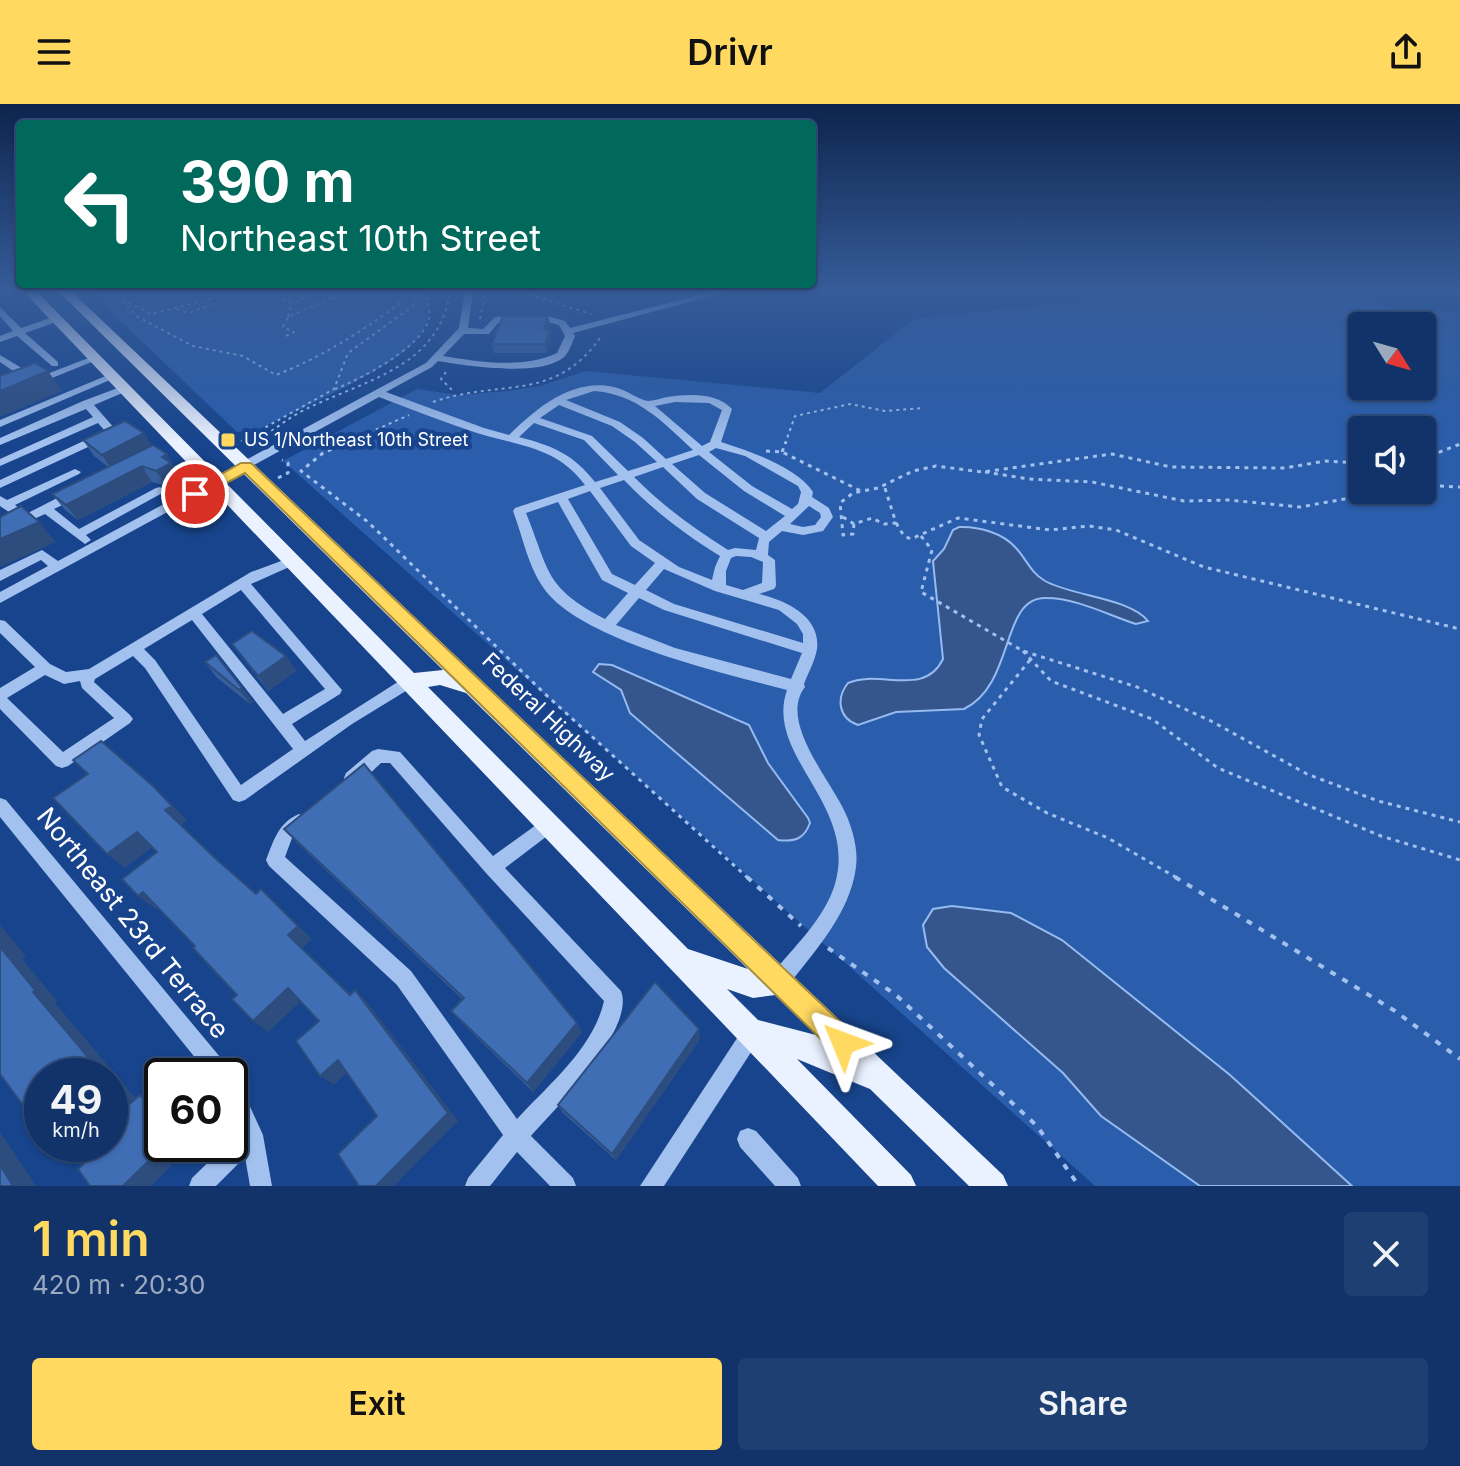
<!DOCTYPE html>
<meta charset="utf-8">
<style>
body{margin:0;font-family:Inter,sans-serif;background:#1e3f71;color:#f1f3f6;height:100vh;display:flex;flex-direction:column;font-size:30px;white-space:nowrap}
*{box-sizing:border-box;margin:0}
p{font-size:26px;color:#9caac0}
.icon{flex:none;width:44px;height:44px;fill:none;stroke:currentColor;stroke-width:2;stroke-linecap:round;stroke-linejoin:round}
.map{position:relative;height:1082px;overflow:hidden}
.sheet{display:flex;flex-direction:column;background:#113369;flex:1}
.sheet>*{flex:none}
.banner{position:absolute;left:16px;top:16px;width:800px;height:168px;border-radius:8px;box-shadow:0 2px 6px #0004,0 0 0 2px #304e7d;background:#00695c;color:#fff;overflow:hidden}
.needle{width:52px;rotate:127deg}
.controls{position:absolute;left:1348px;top:208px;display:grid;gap:16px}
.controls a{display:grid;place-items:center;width:88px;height:88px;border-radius:8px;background:#113369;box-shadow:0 2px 6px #0004,0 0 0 2px #304e7d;font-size:40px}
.speed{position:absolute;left:24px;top:954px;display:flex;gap:16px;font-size:40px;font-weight:700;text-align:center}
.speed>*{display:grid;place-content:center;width:104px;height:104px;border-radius:50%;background:#113369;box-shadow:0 2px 6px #0004,0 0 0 2px #304e7d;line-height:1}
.speed small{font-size:20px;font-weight:400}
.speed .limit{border:4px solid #111;border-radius:12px;background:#fff;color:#111}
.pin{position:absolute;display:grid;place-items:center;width:68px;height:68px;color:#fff;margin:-34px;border:4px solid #fff;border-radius:50%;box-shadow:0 2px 8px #0007}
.me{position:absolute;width:88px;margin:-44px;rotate:314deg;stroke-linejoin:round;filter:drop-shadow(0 0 6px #0008)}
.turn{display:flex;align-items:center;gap:28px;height:168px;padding:0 32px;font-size:36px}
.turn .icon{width:104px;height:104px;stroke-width:2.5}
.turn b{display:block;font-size:56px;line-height:68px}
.round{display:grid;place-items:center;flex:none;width:84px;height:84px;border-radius:8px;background:#1e3f71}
.head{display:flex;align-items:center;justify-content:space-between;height:136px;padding:0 32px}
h1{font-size:48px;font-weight:600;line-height:60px;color:#ffd960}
.button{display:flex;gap:16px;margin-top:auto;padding:16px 32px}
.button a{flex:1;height:92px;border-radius:8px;background:#ffd960;color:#111;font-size:32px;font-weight:600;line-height:92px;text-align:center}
.button a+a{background:#1e3f71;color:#f1f3f6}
header{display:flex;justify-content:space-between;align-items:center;height:104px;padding:0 32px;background:#ffd960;color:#111;font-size:36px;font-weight:600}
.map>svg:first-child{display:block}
.green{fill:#2a5dab;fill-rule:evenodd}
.water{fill:#35568c;stroke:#95bbf1;stroke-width:2}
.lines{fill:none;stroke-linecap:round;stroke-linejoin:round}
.path-far2{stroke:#a2c1ef;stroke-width:2;stroke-dasharray:3 4;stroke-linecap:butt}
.path-far1{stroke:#a2c1ef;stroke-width:3;stroke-dasharray:4 5;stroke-linecap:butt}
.path{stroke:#a2c1ef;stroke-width:4;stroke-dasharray:6 8;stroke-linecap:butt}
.minor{fill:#a2c1ef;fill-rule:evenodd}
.major{fill:#eaf1ff;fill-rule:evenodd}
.wall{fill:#375f9c}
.shaded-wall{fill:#2d4d7f}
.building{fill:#406eb5;stroke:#2d4d7f;stroke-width:2}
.route{fill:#ffd960;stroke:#a68d3e;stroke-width:2}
.poi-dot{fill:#ffd960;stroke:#17448c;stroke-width:3}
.labels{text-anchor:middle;stroke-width:8;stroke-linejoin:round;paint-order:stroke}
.far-poi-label{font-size:18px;fill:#fff;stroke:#17448c;text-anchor:start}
.street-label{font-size:22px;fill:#fff;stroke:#17448c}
.near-street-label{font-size:26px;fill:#fff;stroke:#17448c}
</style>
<header><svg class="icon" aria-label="menu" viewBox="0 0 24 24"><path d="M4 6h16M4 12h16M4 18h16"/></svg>Drivr<svg class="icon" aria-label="share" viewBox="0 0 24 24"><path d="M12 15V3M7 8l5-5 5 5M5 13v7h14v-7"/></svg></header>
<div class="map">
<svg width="1460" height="1082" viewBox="0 0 1460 1082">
<rect width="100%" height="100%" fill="#17448c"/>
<g class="green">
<path d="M 89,187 L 427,187 C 433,205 427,224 414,238 C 389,267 296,306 258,326 L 237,328 Z"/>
<path d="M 1171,187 L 1364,187 L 1391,205 L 1460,208 L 1460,1082 L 1095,1082 L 283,357 L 417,285 L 459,291 L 506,287 L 540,282 L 586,267 L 820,289 L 914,215 ZM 1362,222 L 1422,222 L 1422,282 L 1362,282 ZM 1362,326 L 1422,326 L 1422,386 L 1362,386 Z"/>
</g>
<g class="water">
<path d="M 959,423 C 978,422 1003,429 1016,444 C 1027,456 1030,468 1045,477 C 1072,492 1130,494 1148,517 L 1136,520 C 1108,511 1076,494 1046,494 C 1000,493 1016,579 964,605 L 896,608 L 858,621 C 838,614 836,594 848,579 C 880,565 924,594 943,555 L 933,457 L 944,445 L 953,426 Z"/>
<path d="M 599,560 L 612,561 L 749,621 L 768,659 L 808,714 L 810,719 C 804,735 795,738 778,736 L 630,609 L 621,586 L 593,568 Z"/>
<polygon points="952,802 1011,809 1062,836 1230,971 1352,1082 1200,1082 1101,1012 1063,969 944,864 927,843 923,821 933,805"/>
</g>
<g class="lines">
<g class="path-far2">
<path d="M 112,187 L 138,213 L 193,242 L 243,252 L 276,271 C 322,253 359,229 399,200 L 401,193 L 389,187"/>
<polyline points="124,187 125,197 151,210 208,196 226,187"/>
<polyline points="330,187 336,196"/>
<polyline points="516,187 591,210"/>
<polygon points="292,191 305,193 292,199 284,196"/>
<polyline points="177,205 189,209 211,201 208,196"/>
<polyline points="288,213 292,199"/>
<polyline points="480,215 485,187"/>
<polyline points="286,232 294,228 283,223 288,213 332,194"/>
<polyline points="446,268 441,275 454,288"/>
<path d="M 335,285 C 361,275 418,245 428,218 C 432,208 427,197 424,187"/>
<path d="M 433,298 C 502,274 555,300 602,231"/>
<polyline points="243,336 253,340"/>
<polyline points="241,337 334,285 348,249 413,202 415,195 409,187"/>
<path d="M 254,339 C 272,328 287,314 306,305 C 365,276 440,263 450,187"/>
<polyline points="344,340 409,311"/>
<polyline points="785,340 795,312 850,300 885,307 923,304"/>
</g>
<g class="path-far1">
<polyline points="248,338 258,342"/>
<polyline points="348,338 323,349 301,367 368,418 545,590 749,775"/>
<polyline points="766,347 782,348 861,387"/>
<polyline points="782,348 786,338"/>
<polyline points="1422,355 1460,340"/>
<polyline points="184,365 180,367 186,380"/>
<polyline points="985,368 1029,375 1092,378 1184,397 1228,396 1300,403 1395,386"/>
<polyline points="278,374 288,369 288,359 282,356"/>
<polyline points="1422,381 1460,383"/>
<polyline points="201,397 207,403 218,405"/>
<polyline points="843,413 854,420 872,414 884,420 896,419 884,381"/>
<polyline points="896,419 904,432 911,435 958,414 1050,426 1089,422 1116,426 1204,463 1460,525"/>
<polyline points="854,420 853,430 843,431 840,399 853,389 878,384 913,367 936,362 982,368 1112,350 1171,363 1285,364 1325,357 1362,359"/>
<polyline points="921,432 932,446 921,488 1023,547 1137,583 1211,617 1307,670 1378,697 1460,718"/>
<polyline points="1023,547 1051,577 1152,615 1218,664 1381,732 1460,756"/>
<polyline points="1030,556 982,615 979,631 1002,683 1047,709 1108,734 1179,775"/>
</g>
<g class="path">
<polyline points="747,773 801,822"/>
<polyline points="1175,773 1395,907 1460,955"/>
<polyline points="828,844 896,891 1037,1022 1079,1082"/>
</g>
<g class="minor">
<polygon points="0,187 6,187 0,191"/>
<path d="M 465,187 L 473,187 L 468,224 L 483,225 L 495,213 L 544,211 L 565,217 L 570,224 L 715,187 L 730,187 L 573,229 L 575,232 C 572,239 569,249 563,254 C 537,273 468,262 438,257 L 432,263 L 386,288 L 484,324 L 509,331 C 537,304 572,274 614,283 C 625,285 639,296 648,297 C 653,297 662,294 667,293 C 689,290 716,288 732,305 L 721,338 C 749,347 797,363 813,388 L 812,393 L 829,404 L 833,413 L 823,427 L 803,431 L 782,427 L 769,438 L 768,451 L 775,456 L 776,482 L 774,485 L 759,490 C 785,496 821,512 817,545 C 815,557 808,569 804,580 L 805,583 C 777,619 835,680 848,715 C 854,731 858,747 856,763 C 850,810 814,848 786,884 L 779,887 L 772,884 L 769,877 L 772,870 C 794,843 825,814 835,780 C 858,700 764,652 787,586 C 726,570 583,537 545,486 C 528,463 523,433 513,407 L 515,404 L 585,381 C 557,343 520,342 477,329 C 444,318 411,305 379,293 L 0,499 L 0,488 L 48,462 L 41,456 L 0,477 L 0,466 L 42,446 L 58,457 L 426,259 L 459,224 ZM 544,217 L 559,221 L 565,232 L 557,249 C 522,265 480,258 443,252 L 464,230 L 489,230 L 498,219 ZM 594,287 C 637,290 663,318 693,346 L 666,355 L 643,334 L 620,318 L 566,296 ZM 675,298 L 709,299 L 722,306 L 710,338 L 702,342 L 655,302 ZM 559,301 L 612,322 L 635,338 L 657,358 L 628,367 L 592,332 L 540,314 ZM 534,319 L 584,336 L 618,371 L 595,378 C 573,350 553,342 519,333 ZM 716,344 L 745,352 L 798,382 L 801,388 L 798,400 L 792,405 L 752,382 L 709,348 ZM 699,351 L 744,387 L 785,412 L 766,427 L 705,389 L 672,360 ZM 663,363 L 697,395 L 759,434 L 756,446 L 735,444 L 728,446 C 693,424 663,402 634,373 ZM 624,376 C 654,407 683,429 720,452 L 715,463 L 712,476 L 679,463 L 639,436 L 600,384 ZM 590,387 L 631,442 L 655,459 L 635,481 L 612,470 L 568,395 ZM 558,398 L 602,476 L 628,489 L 605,515 C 544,483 550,468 526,409 ZM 809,402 L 820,409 L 821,413 L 815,421 L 803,423 L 790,420 ZM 736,452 L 751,453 L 763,458 L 762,479 L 743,486 L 726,481 L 726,467 L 731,454 ZM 664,465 L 715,487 L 779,506 L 797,520 L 803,530 L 803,539 L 674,500 L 646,486 ZM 639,494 L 664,506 L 802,549 L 791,575 L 675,544 L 616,521 Z"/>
<polygon points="0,203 21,224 53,213 59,213 59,217 25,229 58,258 58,262 52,262 17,232 0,238 0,232 13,227 0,212"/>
<polygon points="0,251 30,269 30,273 22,273 0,258"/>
<polygon points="91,253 99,255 0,295 0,288"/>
<polygon points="108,271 117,273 0,323 0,316"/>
<polygon points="123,282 127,283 127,287 94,301 116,326 116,330 0,384 0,376 105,327 98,319 0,362 0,355 93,313 86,305 0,341 0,334 83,297"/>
<polygon points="75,365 81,368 79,370 15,401 26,410 71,387 79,387 79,393 54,405 79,425 156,384 160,383 166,387 86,431 91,436 85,440 45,410 25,419 0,402 0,392 7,396"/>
<path d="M 292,453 L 298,457 L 296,460 L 251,480 L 342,586 L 340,590 L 292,620 L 305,637 L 404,574 L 414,574 L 416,578 L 414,582 L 352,620 L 245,696 L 239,698 L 233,696 L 145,564 L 133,552 L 95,575 L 94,578 L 130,611 L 133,615 L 130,619 L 68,662 L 62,664 L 56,662 L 0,605 L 0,584 L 35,563 L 0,529 L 0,516 L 5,517 L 50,560 L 66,568 L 89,565 L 251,468 ZM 241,486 L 325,585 L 283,610 L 202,510 ZM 192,516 L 293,645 L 241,681 L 155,556 L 144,545 ZM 45,571 L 64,580 L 80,577 L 82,584 L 114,614 L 63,648 L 7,594 Z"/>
<path d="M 378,645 L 400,648 L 493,752 L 543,716 L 549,713 L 555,716 L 557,721 L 555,726 L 505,764 L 621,887 C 636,925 555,1005 531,1032 L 573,1074 L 576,1082 L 550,1082 L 517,1048 L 490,1082 L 465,1082 L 468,1074 L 503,1031 L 397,881 L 269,762 L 266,756 C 274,736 278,719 299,710 L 305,712 L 307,717 L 305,722 L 292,734 L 285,753 L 411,867 L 517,1015 C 549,980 593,945 604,897 L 486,769 L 390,659 L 381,659 C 372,667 359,683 346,679 L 344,674 L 346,669 L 372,647 Z"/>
<polygon points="0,694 6,696 230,965 233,972 237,974 263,1031 272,1082 250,1082 245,1053 216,1082 189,1082 192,1074 227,1040 230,1040 240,1028 230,1005 230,972 210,972 0,713"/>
<polygon points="752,919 759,922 762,929 759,936 664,1082 640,1082 745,922"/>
<polygon points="748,1024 756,1027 798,1074 801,1082 775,1082 740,1043 737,1035 740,1027"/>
</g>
<path class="major" d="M 23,187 L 36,187 L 414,569 L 443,566 L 58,187 L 71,187 L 1003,1071 L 1008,1082 L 969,1082 L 870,985 L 797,955 L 911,1071 L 916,1082 L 878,1082 ZM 440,581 L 466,589 L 748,865 L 688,845 L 428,583 ZM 727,885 L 753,894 L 775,891 L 816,931 L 758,916 Z"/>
</g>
<g class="wall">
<polygon points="550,222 548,226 550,226 551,236 547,249 494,249 492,240"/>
<polygon points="83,336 152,342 176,365 176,366 181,375 166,382 152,378 78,416 65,406 52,390 108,363 94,352"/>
<polygon points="232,540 286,552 296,567 268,587"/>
<polygon points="216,551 253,598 250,600 216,573 205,558"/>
<polygon points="284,725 577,919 582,928 533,988 460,917 451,907 462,895 296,738"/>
<polygon points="700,935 616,1056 563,1009 558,1001"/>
</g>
<g class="shaded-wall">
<polygon points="548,212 550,222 546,236 544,226"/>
<polygon points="550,226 551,236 547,249 545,240"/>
<polygon points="48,267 62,287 0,313 0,287"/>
<polygon points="144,329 154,344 112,366 102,351"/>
<polygon points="167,350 181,375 166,382 156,367 162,353"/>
<polygon points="142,362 152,378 78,416 66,401"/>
<polygon points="39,418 56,438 0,463 0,435"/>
<polygon points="286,552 296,567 268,587 258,572"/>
<polygon points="242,584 253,598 250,600 239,586"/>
<polygon points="153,682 187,716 181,721 165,706"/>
<polygon points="137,728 154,742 125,764 107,750"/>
<polygon points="143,788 161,801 156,805 138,792"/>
<polygon points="0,821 26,852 22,855 57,897 55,899 149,1010 128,1001 110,980 110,972 104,972 33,888 0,843"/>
<polygon points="298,822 312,835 302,844 288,831"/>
<polygon points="288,884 302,896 268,928 253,917"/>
<polygon points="355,886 367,898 458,1017 394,1082 376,1082 448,1009"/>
<polygon points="577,919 582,928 533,988 527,979"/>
<polygon points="699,925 700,935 616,1056 612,1050"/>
<polygon points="338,956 351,965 334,981 320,972"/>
<polygon points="140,991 160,999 162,1002 162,1019"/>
<polygon points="0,1028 36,1082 13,1082 0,1061"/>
<polygon points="59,1040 91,1040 79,1051 55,1044"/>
<polygon points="166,1040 193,1040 151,1082 123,1082"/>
</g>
<g class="building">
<polygon points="503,212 548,212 544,226 550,226 545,240 492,240"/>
<polygon points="35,259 48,267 0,287 0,272"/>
<polygon points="125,317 144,329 102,351 83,336"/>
<polygon points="153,341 167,350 162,353 171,359 156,367 142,362 66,401 52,390"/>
<polygon points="21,402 39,418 0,435 0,413"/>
<polygon points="252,527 286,552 258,572 232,540"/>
<polygon points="216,551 242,584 239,586 205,558"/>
<polygon points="101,637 153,682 172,702 165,706 216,755 256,790 261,785 298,822 288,831 350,891 355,886 448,1009 376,1082 359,1082 338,1050 377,1012 338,956 320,972 296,937 319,917 288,884 253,917 232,895 237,891 193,844 195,842 143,788 138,792 122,775 157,748 137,728 107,750 53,694 88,670 73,656"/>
<polygon points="364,660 577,919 527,979 451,907 464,894 284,725"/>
<polygon points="0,843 35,886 33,888 104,972 42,972 42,1027 0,970"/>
<polygon points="655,878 699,925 612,1050 558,1001"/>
<polygon points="110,980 128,1001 140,991 162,1019 162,1040 166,1040 123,1082 90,1082 78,1065 102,1042 101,1040 110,1040"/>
<polygon points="0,1061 13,1082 0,1082"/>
</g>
<linearGradient id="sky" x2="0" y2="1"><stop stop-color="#0d254d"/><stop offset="0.55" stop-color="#365c99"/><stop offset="1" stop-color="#365c99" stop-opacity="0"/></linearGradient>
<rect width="1460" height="339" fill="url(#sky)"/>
<polygon class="route" points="241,359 251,359 853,930 856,939 853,948 843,952 834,948 245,369 200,393 187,390"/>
<rect class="poi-dot" x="220" y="328" width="16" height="16" rx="4"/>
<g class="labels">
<g class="far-poi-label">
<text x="244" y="342">US 1/Northeast 10th Street</text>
</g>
<g class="street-label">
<text transform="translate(549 613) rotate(44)" y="8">Federal Highway</text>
</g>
<g class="near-street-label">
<text transform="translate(133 819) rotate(51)" y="9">Northeast 23rd Terrace</text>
</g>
</g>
</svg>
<div class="controls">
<a><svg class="needle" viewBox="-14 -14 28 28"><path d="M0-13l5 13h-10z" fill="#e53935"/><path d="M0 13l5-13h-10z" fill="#9caac0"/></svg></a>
<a><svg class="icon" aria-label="sound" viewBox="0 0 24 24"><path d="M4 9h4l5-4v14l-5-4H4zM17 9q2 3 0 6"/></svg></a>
</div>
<div class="speed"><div>49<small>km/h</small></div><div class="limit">60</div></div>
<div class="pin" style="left:195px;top:390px;background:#d93025"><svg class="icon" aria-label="arrive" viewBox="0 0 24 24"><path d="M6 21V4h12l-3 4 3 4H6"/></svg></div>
<svg class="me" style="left:843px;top:939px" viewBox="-20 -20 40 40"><path d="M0-17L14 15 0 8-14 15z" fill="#ffd960" stroke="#fff" stroke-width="4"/></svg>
<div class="banner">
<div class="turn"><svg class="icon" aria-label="left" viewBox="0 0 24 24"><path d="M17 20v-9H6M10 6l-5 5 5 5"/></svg><div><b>390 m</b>Northeast 10th Street</div></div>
</div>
</div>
<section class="sheet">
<div class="head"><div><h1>1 min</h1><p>420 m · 20:30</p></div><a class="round"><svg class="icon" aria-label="close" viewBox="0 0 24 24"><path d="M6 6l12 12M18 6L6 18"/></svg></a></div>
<div class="button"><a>Exit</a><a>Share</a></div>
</section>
